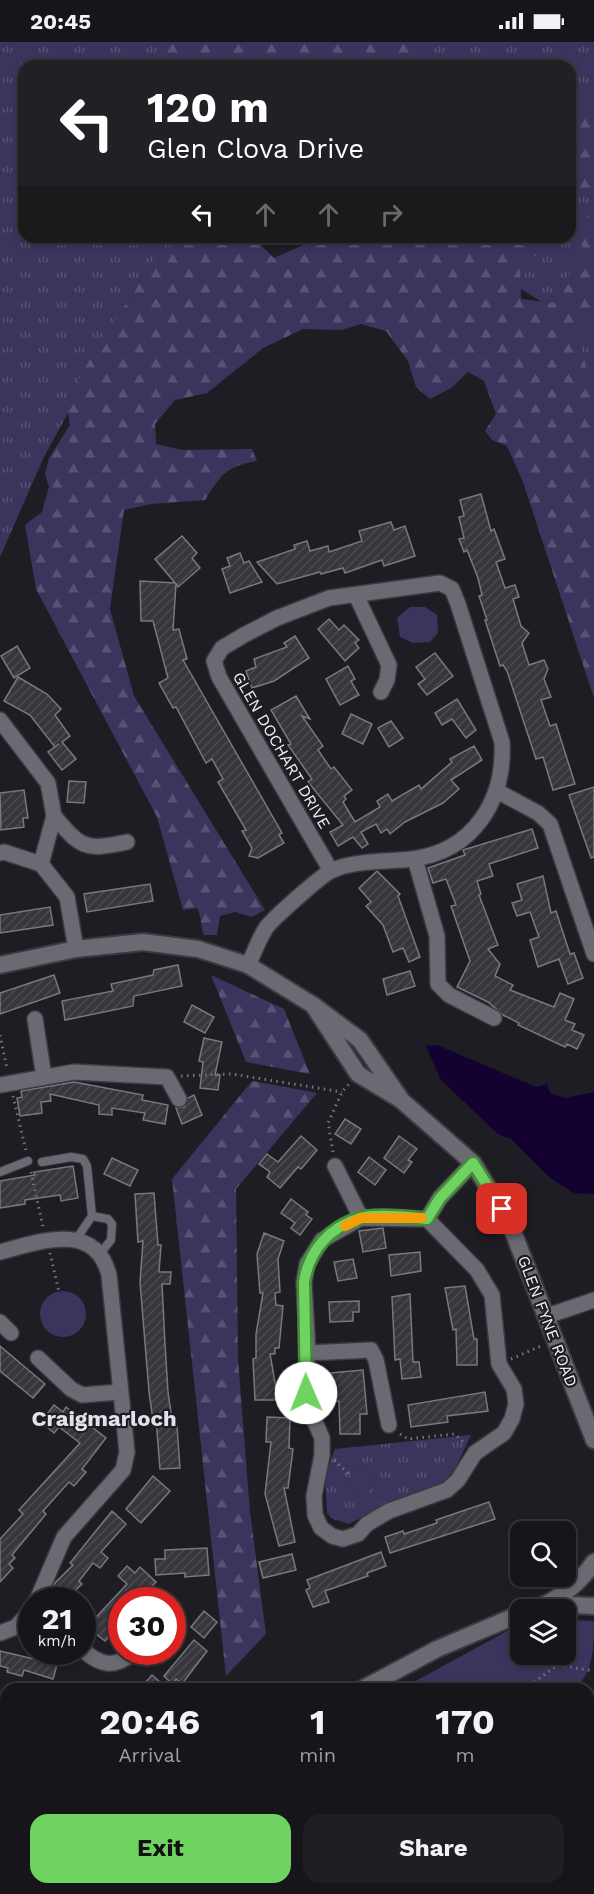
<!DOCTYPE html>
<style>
body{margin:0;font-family:"Work Sans",sans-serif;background:#1f1f23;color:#f1f3f6;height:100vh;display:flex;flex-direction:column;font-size:22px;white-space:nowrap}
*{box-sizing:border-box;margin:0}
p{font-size:20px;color:#9e9fa2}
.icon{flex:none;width:33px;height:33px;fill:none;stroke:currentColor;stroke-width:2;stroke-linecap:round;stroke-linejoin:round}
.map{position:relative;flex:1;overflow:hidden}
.sheet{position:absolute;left:0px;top:1641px;width:594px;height:212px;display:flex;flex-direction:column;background:#16161a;border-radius:18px 18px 0 0;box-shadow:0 3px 9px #0003,0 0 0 2px #353539}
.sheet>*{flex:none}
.banner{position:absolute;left:18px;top:18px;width:558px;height:183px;border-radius:18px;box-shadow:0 3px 9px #0003,0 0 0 2px #353539;background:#202124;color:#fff;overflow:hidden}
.controls{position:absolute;left:510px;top:1479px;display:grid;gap:12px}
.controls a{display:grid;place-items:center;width:66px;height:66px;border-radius:12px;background:#16161a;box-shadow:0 3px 9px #0003,0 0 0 2px #353539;font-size:30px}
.speed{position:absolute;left:18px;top:1545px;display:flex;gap:12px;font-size:30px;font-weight:700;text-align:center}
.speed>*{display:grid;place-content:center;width:78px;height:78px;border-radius:50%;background:#16161a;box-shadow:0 3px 9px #0003,0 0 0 2px #353539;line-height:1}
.speed small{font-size:15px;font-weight:400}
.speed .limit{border:9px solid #d22;background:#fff;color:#111}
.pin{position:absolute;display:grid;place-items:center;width:51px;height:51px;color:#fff;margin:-26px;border-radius:12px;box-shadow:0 3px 9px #0006}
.me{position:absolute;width:66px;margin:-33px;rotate:359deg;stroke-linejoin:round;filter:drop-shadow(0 0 4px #0008)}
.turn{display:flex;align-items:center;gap:21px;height:126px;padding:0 30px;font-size:27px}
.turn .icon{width:78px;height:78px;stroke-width:2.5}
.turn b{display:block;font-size:42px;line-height:51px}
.lanes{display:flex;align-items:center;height:57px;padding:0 30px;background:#0003;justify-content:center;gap:30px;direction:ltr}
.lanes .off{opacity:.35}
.eta{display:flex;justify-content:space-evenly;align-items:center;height:102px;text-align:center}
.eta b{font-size:36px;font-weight:700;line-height:42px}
.primary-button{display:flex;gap:12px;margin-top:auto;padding:12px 30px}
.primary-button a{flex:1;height:69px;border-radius:18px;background:#6ed361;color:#111;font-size:24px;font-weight:700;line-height:69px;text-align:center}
.primary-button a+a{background:#1f1f23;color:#f1f3f6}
.status{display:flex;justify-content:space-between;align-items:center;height:42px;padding:0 30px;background:#16161a;direction:ltr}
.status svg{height:16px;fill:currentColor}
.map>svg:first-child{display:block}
.grass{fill:url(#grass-tufts)}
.forest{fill:url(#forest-firs)}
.park{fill:#3c345c}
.water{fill:#120131}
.building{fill:url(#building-hatch);stroke:#79787f;stroke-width:1.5}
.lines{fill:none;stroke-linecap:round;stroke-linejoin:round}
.service-casing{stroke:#3b3a3f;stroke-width:10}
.minor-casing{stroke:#3b3a3f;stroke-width:18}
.tertiary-casing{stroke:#3b3a3f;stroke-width:20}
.path{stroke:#76757a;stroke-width:3;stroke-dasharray:1.5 4.5;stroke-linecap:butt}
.service{stroke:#6b6a72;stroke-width:8}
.minor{stroke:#6b6a72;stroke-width:15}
.tertiary{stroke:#6b6a72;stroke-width:16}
.route-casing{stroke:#48893f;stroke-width:15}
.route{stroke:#6ed361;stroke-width:10}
.slow{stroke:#f59e0b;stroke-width:10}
.labels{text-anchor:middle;stroke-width:4.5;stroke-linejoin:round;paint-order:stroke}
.street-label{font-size:16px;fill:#f0f0f4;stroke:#1e1d23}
.district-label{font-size:22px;font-weight:bold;fill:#e3e2ea;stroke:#1e1d23}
</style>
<div class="status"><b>20:45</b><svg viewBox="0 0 49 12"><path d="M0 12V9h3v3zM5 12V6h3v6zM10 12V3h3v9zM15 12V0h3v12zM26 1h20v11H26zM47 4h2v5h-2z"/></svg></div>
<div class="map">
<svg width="594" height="1852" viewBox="0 0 594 1852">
<defs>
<pattern id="grass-tufts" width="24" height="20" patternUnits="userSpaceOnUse" patternTransform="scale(1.5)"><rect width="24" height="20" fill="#3c345c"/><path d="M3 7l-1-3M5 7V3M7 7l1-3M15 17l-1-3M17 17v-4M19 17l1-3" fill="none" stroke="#585274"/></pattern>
<pattern id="forest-firs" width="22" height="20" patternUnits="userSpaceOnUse" patternTransform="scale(1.5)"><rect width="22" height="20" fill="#3c345c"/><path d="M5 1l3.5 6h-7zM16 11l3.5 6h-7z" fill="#585274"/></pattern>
<pattern id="building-hatch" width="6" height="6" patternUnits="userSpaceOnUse" patternTransform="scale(1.5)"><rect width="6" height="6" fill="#37363d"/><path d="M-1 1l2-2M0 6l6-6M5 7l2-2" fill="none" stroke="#4a4a50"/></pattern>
</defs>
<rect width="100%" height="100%" fill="#1e1d23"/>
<g class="grass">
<polygon points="0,0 594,0 594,408 564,274 490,227 346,195 570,195 570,24 24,24 24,195 201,195 131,255 43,417 0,515"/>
<polygon points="471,1393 450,1438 384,1464 349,1482 333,1477 327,1471 325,1435 335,1407"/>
</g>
<g class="forest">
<polygon points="152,0 409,0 409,24 171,24 171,17"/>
<polygon points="594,58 594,153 570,157 570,69 582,59"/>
<path d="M 589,173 L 594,178 L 594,272 L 578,293 L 594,356 L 594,656 L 523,440 L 507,404 L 492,398 L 485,389 L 496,372 L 484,339 L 468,330 L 451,346 L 430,357 L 416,345 L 408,319 L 386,289 L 361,282 L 341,288 L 303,287 L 263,306 L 207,351 L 175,358 L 155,382 L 156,402 L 182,408 L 252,407 L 257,419 C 227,424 221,432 205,458 L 151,462 L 124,468 L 110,567 L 134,654 L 265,868 L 252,875 L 235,870 L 220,874 L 217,893 L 204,893 C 200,883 202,875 197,866 L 183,868 L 157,775 L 36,547 L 25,483 L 42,470 L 49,445 L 45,432 L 49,416 L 70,383 L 66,360 L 104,292 L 131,255 L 150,221 L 185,195 L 252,195 L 274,216 L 321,195 L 554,195 L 540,211 L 520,224 L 521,257 L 553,261 L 584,207 L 574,190 Z"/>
<polygon points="211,933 284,967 310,1032 246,1020"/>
<polygon points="252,1039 317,1051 236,1147 238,1317 250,1470 266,1592 226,1634 172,1137"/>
</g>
<g class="park">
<polygon points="410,565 425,565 437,573 438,591 430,600 413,601 400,595 397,576"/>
<circle cx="63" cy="1272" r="23"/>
<circle cx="362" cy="1440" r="12"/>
<path d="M 575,1578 L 594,1579 C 594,1602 594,1632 574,1647 L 401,1647 L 509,1588 L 520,1586 L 520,1612 L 566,1612 L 566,1579 Z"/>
<polygon points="594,1820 594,1852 513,1852 520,1847 588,1846 588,1821"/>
<polygon points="8,1847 343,1846 343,1850 0,1852"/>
</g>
<polygon class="water" points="437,1003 536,1045 547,1042 550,1051 565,1056 594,1050 594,1152 574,1151 549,1135 511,1097 498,1092 441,1038 426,1004"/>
<g class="building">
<polygon points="481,452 491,489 494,487 505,517 496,520 505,546 515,543 519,555 513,557 521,584 529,591 522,601 529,623 544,618 548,627 544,637 551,655 541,658 550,684 556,682 575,742 553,748 543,715 536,717 507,629 503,623 500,624 485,578 487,578 479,554 482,553 478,536 467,508 464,510 459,497 464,496 459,475 464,474 460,458"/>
<polygon points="391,480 394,488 405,484 415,514 384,524 382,518 345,531 343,526 321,532 320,530 277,542 257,520 295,507 294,503 307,499 310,509 328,504 329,510 362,499 359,489"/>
<polygon points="182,494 197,511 192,516 200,526 178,545 176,542 173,588 179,587 187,617 183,618 282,791 279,793 284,801 258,816 249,814 252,806 242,789 246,788 218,740 223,737 212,717 206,721 176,665 173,666 159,641 168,636 153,579 141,579 140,539 175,541 155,517"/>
<polygon points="240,511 244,521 249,519 262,540 230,551 222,527 230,524 227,516"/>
<polygon points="329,577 339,588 344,583 359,598 355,601 359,606 345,619 318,587"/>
<polygon points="295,594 309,616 274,639 252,646 246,629 256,625 254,617 287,605 284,601"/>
<polygon points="17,604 30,626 14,636 1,614"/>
<polygon points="435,611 453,634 427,653 418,642 425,637 416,625"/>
<polygon points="348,624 355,637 351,639 359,653 340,663 326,637"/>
<polygon points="18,635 47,652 61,667 55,673 70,694 62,700 76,717 62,728 48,710 59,702 55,705 30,673 4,659"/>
<polygon points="296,654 310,677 302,674 323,704 318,708 331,727 334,725 352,748 344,754 346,757 343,760 355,780 380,765 377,759 388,752 392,759 419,743 421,747 452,720 450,717 474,704 482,718 451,738 459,747 443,761 405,780 390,792 387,787 381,791 376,782 361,790 368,802 362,806 353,795 338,804 330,790 343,783 308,740 312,737 288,703 291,702 271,668"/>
<polygon points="457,657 476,688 466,696 452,677 442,683 435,671"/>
<polygon points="351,672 372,682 363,702 342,692"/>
<polygon points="391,679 403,696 389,705 378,686"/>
<polygon points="69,739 86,740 84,761 67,760"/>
<polygon points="594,745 594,815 591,816 569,753"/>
<polygon points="24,748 28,776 23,776 24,785 1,788 0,751"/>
<polygon points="532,787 538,806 489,822 493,834 477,839 481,852 479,853 498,903 488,907 500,922 495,934 513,943 510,948 554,965 560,951 574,957 565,978 575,982 572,988 584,993 577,1007 567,1002 565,1005 518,983 519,981 503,973 488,960 457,945 470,919 451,864 456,863 446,837 433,841 428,826 465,813 463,808"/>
<polygon points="377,829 400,852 398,854 420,915 409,920 403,906 393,910 383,883 366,864 371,860 359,846"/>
<polygon points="543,834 551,871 556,869 570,912 574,911 583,936 568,942 559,917 538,925 530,898 539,895 530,870 517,874 512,861 522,858 517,842"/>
<polygon points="150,842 153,859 87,870 84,852"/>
<polygon points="50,865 53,883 0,891 0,873"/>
<polygon points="178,923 182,944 134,954 133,964 65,978 62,959 113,949 111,942 153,933 154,928"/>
<polygon points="410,929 415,944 387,953 383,937"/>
<polygon points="54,933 60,951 0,972 0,951"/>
<polygon points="192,963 214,975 205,991 184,980"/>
<polygon points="204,996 222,1000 215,1033 220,1033 218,1048 200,1046 203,1020 199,1019"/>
<polygon points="74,1040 143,1053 142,1058 168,1063 165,1082 143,1078 145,1071 112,1066 112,1073 99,1072 99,1063 50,1052 51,1059 41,1060 42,1071 20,1074 17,1056 22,1055 21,1049"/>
<polygon points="194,1053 202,1073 182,1082 176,1066 184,1065 188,1056"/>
<polygon points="345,1077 361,1087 351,1102 335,1092"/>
<polygon points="301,1094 317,1108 301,1127 298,1125 280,1146 267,1135 270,1130 259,1122 267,1112 278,1120"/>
<polygon points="399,1094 417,1107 408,1118 412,1120 404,1131 384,1116"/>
<polygon points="369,1115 386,1128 375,1143 358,1130"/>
<polygon points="112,1116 138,1128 130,1144 104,1132"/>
<polygon points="73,1124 78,1156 61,1159 60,1153 25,1158 25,1162 0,1166 0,1139 35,1133 34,1130"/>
<polygon points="154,1151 158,1203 161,1203 159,1230 171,1230 170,1242 162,1242 165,1302 168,1350 173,1384 177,1384 180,1426 160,1427 156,1377 153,1378 149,1350 140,1240 143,1199 138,1200 135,1152"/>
<polygon points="291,1157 308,1170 306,1173 312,1177 300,1193 291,1186 295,1181 281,1171"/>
<polygon points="383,1186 386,1206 363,1210 359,1189"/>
<polygon points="264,1191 284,1199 278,1217 280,1250 275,1251 276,1263 283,1264 279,1306 275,1306 275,1312 270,1312 277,1352 275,1358 255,1358 253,1317 256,1316 256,1292 263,1251 260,1251 257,1212"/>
<polygon points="420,1210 421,1229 391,1234 389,1213"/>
<polygon points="353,1217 357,1236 338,1239 334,1220"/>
<polygon points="465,1244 474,1297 477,1297 477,1323 457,1323 456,1287 453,1288 445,1246"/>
<polygon points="410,1252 413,1320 419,1320 421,1335 402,1337 400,1317 395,1318 392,1255"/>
<polygon points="359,1259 359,1270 353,1270 353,1279 330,1280 329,1260"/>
<polygon points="0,1304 45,1342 33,1356 0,1329"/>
<polygon points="363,1328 367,1372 360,1372 360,1392 340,1392 339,1359 321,1361 319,1332"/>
<polygon points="485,1350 488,1369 447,1374 448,1380 411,1385 408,1363"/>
<polygon points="54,1363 63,1370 66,1365 106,1396 82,1427 86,1430 74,1444 69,1440 43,1469 46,1472 12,1513 15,1516 9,1522 13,1526 0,1540 0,1497 23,1472 19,1468 80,1401 59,1385 54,1391 41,1380"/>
<polygon points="267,1375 290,1376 289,1406 293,1407 288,1446 284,1446 295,1500 279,1504 265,1452 271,1400 266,1400"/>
<polygon points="153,1434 170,1449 141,1481 126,1467"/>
<polygon points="489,1460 495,1477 390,1511 385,1495 403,1489 404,1492 437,1481 436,1478"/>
<polygon points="112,1469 126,1482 101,1510 108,1516 100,1526 93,1521 79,1539 82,1542 66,1557 54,1544 55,1541 73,1523 70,1521"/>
<polygon points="207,1506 209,1533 185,1535 185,1531 156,1533 155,1517 165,1517 165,1508"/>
<polygon points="381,1510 386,1524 367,1531 368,1534 325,1549 329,1560 313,1565 306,1548 310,1546 307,1538"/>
<polygon points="292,1512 296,1528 263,1536 259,1520"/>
<polygon points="127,1524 135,1531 140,1525 156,1540 138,1558 122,1558 122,1580 105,1599 87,1585 127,1542 118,1534"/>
<polygon points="204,1569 217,1580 204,1596 191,1585"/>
<polygon points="194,1598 207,1609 182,1642 176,1637 172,1642 164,1634"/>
<polygon points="0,1609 34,1617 36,1610 53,1615 51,1622 57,1623 53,1637 24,1628 22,1634 7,1630 8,1626 0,1624"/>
<polygon points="152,1633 168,1647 140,1647"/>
</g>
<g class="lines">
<defs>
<g id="service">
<polyline points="42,1120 71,1115 83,1117 87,1124 92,1174 77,1196"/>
<polyline points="0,1130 28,1119"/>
<polyline points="92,1174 108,1177 112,1182 111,1198 99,1213"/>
<polyline points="588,1688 592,1685"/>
<polyline points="377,1846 380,1852"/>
</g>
<g id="minor">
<polyline points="356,553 389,623 387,638 381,650"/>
<polyline points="0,678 48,741 54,774 41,822"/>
<polyline points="497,749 538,771 550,782 594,912"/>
<path d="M 54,774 C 81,806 85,809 127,800"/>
<polyline points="0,811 4,810 41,822 67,855 76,907"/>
<polyline points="415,817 437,894 438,942 449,953 494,976"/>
<path d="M 248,923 C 254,911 259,897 266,886 C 272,877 322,833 331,829 C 353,818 388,820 412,817 C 474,809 505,758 502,700 L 458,562 L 452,547 L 440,541 L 329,556 L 277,576 L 244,593 L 222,606 L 214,619 L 219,635 L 331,829"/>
<polyline points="35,977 44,1035"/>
<polyline points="0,1043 74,1030 167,1035 179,1057"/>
<polyline points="335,1124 361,1176"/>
<polyline points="427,1177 477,1228 492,1253 499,1322 514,1347 516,1362 512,1377 504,1391 475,1411 458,1438 447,1448 389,1469 367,1482 358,1492 343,1497 332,1494 321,1486 315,1473 314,1454 322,1413 322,1396 308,1364 304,1338 308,1311 304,1240 307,1222 322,1198 361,1176 427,1177 440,1156 473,1121"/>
<path d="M 0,1210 C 38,1200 95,1178 109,1233 L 127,1410 L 123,1428 L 64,1495 L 37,1558"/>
<polyline points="547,1274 594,1258"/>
<polyline points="0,1280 11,1291"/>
<polyline points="308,1311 371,1308 376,1318 389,1383"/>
<polyline points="38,1316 71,1347 82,1353 120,1350"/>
<polyline points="0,1591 16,1585 32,1567"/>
<path d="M 82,1607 C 100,1624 115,1627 134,1610"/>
<polyline points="588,1795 594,1794"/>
<polyline points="473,1852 480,1846"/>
</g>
<g id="tertiary">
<polyline points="0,923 76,907 143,900 198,907 248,923 313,963 360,998 400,1056"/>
<polyline points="313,963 358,1032 401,1058 473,1121 510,1182 594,1398"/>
<polyline points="547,1562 594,1564"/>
<path d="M 533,1568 C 558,1558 579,1542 594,1520"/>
<polyline points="362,1647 437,1607 520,1572"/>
<polyline points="0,1831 6,1828"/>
</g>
</defs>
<use href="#service" class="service-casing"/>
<use href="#minor" class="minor-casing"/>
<use href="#tertiary" class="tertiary-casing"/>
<g class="path">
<polyline points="0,993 7,1027"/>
<polyline points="181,1034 232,1032 342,1050"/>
<polyline points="13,1054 26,1109"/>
<polyline points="333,1110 328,1081 342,1050 349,1042"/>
<polyline points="31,1130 43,1185"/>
<polyline points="50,1211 59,1250"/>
<polyline points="511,1317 541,1304"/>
<polyline points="400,1392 408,1397 455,1392 465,1402"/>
<polyline points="334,1418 351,1434"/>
<polyline points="524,1647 558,1623 594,1629"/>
<polyline points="126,1852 129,1846"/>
</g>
<use href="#service" class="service"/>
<use href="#minor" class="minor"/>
<use href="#tertiary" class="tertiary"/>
</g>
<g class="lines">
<defs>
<path id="route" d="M 306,1351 L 304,1240 C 309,1209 329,1185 360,1176 C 376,1171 410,1175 427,1177 L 440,1156 L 473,1121 L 502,1167"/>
</defs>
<use href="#route" class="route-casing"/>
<use href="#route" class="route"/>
<polyline class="slow" points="345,1184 361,1176 422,1176"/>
</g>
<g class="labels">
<g class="street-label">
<text transform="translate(282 708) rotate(60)" y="6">GLEN DOCHART DRIVE</text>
<text transform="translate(548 1279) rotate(69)" y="6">GLEN FYNE ROAD</text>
</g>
<g class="district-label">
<text x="104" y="1384">Craigmarloch</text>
</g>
</g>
</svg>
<div class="controls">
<a><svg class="icon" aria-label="search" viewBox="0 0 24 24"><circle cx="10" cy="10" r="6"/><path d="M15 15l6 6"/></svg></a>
<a><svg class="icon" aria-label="layers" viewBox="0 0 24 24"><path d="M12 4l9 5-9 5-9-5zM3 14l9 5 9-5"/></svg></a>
</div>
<div class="speed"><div>21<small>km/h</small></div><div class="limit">30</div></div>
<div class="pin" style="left:502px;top:1167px;background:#d93025"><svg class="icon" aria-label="arrive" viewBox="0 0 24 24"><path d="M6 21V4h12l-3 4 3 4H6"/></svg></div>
<svg class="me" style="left:306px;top:1351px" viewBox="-20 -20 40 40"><circle r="19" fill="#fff"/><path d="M0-13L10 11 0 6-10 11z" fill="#6ed361"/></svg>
<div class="banner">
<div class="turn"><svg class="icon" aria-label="left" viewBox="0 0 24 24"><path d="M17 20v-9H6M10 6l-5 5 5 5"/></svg><div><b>120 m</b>Glen Clova Drive</div></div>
<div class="lanes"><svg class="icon" aria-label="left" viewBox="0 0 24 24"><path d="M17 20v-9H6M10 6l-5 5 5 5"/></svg><svg class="icon off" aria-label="ahead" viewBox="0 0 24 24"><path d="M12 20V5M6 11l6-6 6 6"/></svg><svg class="icon off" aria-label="ahead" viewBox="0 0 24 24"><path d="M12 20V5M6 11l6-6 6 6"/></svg><svg class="icon off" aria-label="right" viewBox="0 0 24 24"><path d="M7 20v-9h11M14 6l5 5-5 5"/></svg></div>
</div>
<section class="sheet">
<div class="eta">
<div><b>20:46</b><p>Arrival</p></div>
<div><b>1</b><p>min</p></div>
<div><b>170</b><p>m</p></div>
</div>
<div class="primary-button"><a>Exit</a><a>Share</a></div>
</section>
</div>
